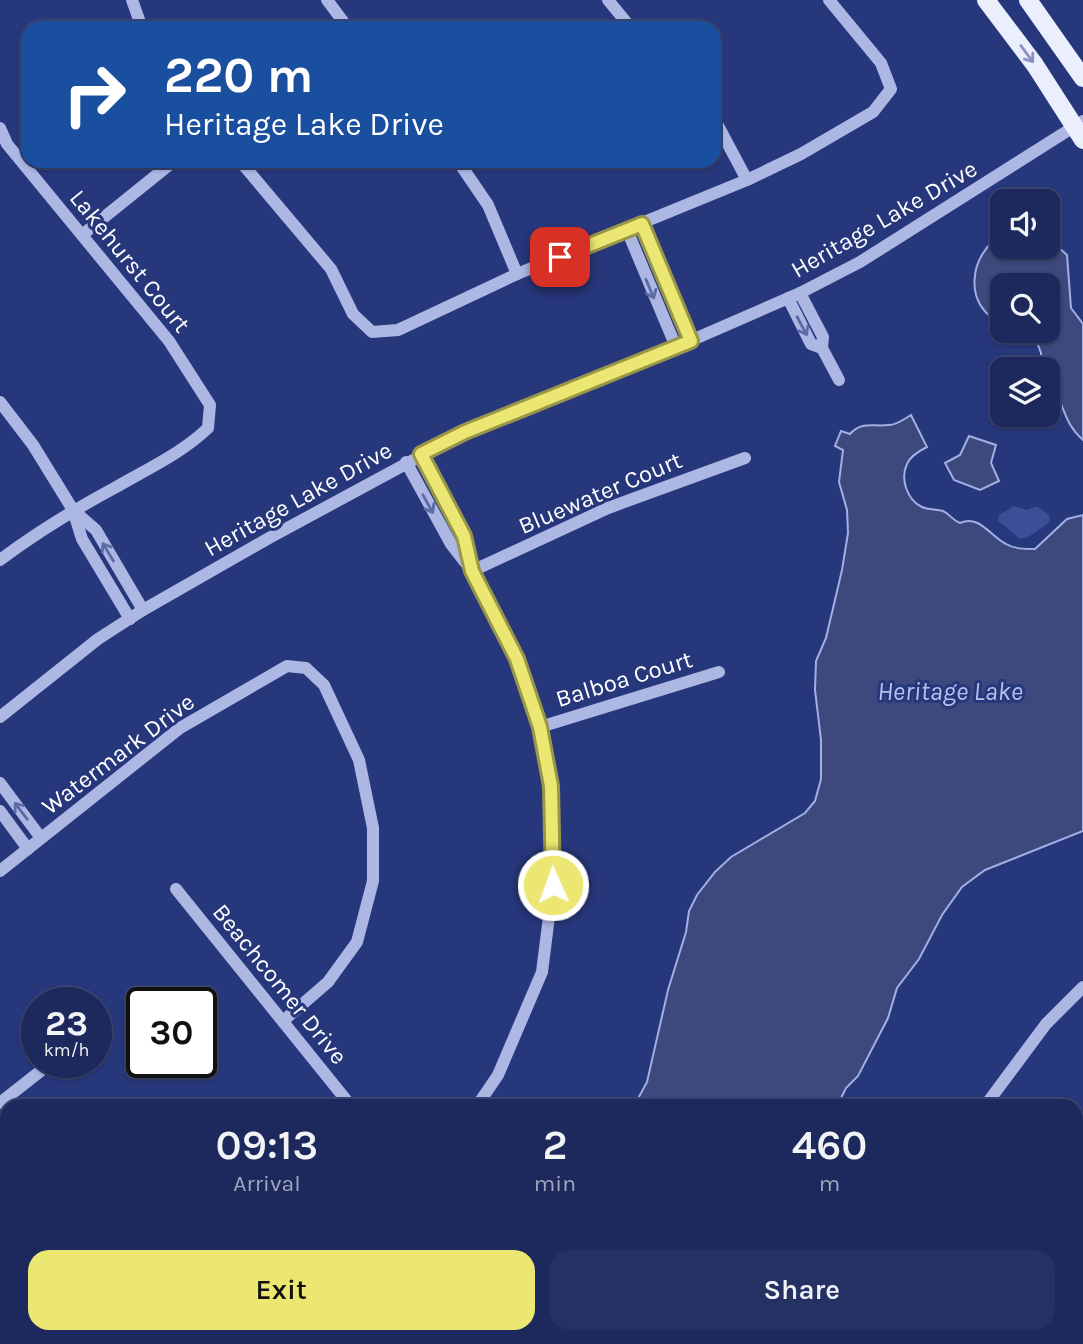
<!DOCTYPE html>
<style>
body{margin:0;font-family:Karla,sans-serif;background:#253162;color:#f1f3f6;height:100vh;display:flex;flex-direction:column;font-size:26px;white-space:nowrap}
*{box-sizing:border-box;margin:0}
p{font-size:23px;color:#a0a6bb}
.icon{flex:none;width:38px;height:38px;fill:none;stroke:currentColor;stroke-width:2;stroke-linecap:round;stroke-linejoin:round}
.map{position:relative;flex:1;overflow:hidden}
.side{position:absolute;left:0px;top:1099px;width:1083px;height:245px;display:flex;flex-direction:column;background:#1d295c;border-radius:21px 21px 0 0;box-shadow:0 2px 5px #0004,0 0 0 2px #3b4572}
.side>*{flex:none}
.hud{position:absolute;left:21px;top:21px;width:700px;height:147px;border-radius:21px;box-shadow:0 2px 5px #0004,0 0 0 2px #3b4572;background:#1a4fa0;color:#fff;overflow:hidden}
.tools{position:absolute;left:990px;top:189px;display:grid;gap:14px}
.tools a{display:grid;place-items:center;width:70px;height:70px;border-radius:14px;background:#1d295c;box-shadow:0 2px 5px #0004,0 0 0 2px #3b4572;font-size:35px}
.speed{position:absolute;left:21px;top:987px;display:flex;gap:14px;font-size:35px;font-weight:700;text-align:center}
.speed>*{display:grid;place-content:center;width:91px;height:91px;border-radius:50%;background:#1d295c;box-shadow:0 2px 5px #0004,0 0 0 2px #3b4572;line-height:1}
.speed small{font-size:18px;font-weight:400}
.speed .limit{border:4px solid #111;border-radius:10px;background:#fff;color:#111}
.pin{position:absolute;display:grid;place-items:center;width:60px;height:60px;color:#fff;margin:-30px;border-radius:14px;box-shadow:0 4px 10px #0006}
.me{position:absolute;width:77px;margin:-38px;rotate:358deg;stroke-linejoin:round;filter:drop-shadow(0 0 5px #0008)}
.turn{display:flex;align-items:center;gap:24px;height:147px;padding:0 28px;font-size:32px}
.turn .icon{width:91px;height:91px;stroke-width:2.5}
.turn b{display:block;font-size:49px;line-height:60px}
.eta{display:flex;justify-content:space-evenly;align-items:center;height:119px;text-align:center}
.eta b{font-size:42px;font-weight:600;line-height:49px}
.action{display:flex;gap:14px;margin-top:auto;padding:14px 28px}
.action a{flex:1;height:80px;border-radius:21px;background:#ebe772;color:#111;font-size:28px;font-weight:600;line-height:80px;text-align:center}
.action a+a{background:#253162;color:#f1f3f6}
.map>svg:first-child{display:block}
.green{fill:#3b4e98}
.water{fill:#3d497c;stroke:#a1afe4;stroke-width:2}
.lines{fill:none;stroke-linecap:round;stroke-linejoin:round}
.minor{stroke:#acb7e4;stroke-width:12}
.major{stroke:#ebeefc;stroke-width:18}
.oneway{stroke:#8992bc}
.oneway2{stroke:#5c6aa5}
.route-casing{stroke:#99964a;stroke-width:18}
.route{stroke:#ebe772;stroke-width:12}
.labels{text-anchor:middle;stroke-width:6;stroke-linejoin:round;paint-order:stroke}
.street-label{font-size:24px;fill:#fff;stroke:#27377b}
.water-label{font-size:26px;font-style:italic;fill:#b7c2ec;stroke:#27377b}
</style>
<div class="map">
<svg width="1083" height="1344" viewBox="0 0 1083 1344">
<rect width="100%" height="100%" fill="#27377b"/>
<polygon class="green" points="1014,506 1027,510 1037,506 1049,515 1050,522 1028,537 1020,539 998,521 999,515"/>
<g class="water">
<path d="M 1003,235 L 1003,247 L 1048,247 L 1048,238 L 1067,255 L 1071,308 L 1083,324 L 1083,440 C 1061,421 1066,402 1048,383 L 1048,369 L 1041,369 L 1041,353 L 1035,337 L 1023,331 L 1048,331 L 1048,285 L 1003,285 L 1003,323 C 962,309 968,252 1003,235 Z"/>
<path d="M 911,415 L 927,447 C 919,451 910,456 907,464 C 900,479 907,500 922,507 C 928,510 936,509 943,511 C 950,514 952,520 960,523 C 979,514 990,536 1006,544 C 1015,549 1024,549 1035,549 L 1067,519 L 1083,515 L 1083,831 L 985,870 L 962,887 L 942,915 L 919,959 L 897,988 L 888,1018 L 858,1076 L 846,1088 L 837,1106 L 634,1106 L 647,1082 L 668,990 L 686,932 L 689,911 L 697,895 L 715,872 L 731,857 L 805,813 L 815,801 L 821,779 L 821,740 L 815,690 L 816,661 L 826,638 L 842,570 L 848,533 L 847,510 L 839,482 L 843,450 L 835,446 L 841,431 L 850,434 C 861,421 873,427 889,425 C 897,425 904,419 911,415 Z"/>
<polygon points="969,436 996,445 991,463 999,481 980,490 954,480 945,463 960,455"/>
<polygon points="498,1337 753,1337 750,1344 494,1344"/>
</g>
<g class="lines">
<g class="minor">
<polyline points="132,0 142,28"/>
<polyline points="327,0 348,28"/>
<polyline points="608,0 631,28"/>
<polyline points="714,118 747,180"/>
<path d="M 0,128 L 7,144 L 169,341 L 210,405 L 208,428 C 182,453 149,468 118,486 C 77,508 37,532 0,560"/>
<polyline points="240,161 331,269 353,314 372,332 398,330 517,274 747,180 801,154 873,112 891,89 881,63 829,0"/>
<polyline points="458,161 488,205 517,274"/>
<polyline points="642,224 691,341"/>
<polyline points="627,230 676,347"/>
<polyline points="82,235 174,161"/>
<polyline points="800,293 823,337 822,348 839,380"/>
<polyline points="788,298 811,344 822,348"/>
<polyline points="0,402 33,445 73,510"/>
<polyline points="406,462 451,544 472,571 465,536 421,454"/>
<polyline points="130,619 82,539 73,510 96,530 143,610"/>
<polyline points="0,717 98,639 143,610 269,538 465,432 683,344 800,293 860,262 1083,121"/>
<polyline points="540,727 719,672"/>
<polyline points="0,783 41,838"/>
<polyline points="0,811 28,849"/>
<polyline points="0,871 180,728 287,666 306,668 324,685 359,760 373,828 373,881 357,942 328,982 283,1021"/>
<polyline points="176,889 351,1106"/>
<polyline points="0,1103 52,1062"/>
<polyline points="477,1106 498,1075 542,972 553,885 551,786 540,727 517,659 472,571 608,508 745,458"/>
<polyline points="985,1106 1046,1024 1083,987"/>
<polyline points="1076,1145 1083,1148"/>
<polyline points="1076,1322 1083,1325"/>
<polyline points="0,1336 7,1331"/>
<polyline points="283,1344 292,1337"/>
<polyline points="881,1344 883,1337"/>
</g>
<g class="major">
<polyline points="986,0 1035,65 1083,140"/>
<polyline points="1028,0 1083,78"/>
</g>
</g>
<defs><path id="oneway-shaft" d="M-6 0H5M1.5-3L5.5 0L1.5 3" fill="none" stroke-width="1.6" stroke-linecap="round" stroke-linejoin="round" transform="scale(1.75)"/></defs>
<use class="oneway" href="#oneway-shaft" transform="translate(1027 54) rotate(54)"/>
<g class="oneway2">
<use href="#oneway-shaft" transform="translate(650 289) rotate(67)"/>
<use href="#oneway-shaft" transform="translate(802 326) rotate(62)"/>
<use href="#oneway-shaft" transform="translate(428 504) rotate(61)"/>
<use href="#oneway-shaft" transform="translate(108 552) rotate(-121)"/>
<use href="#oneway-shaft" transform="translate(21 811) rotate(-127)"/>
</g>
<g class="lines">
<defs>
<polyline id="route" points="553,885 551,786 540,727 517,659 472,571 464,536 421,454 465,432 691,341 642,224 560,257"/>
</defs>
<use href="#route" class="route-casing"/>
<use href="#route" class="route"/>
</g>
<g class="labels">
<g class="street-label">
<text transform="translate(884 219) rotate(-30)" y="8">Heritage Lake Drive</text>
<text transform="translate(130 261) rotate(51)" y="8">Lakehurst Court</text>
<text transform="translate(600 493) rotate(-23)" y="8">Bluewater Court</text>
<text transform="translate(298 499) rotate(-29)" y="8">Heritage Lake Drive</text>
<text transform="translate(624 679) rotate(-17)" y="8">Balboa Court</text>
<text transform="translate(118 754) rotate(-37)" y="8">Watermark Drive</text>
<text transform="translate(280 984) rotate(51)" y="8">Beachcomer Drive</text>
</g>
<g class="water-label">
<text x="950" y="700">Heritage Lake</text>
</g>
</g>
</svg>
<div class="tools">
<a><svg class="icon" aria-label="sound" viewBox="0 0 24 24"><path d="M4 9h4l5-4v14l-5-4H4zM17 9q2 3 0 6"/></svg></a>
<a><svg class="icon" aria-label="search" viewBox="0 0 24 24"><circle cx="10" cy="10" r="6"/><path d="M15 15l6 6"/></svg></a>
<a><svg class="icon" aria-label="layers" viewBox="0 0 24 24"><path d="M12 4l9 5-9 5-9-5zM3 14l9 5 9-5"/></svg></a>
</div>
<div class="speed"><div>23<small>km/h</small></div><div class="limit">30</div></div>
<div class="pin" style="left:560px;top:257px;background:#d93025"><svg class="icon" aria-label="arrive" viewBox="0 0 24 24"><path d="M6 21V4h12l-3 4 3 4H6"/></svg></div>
<svg class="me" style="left:553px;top:885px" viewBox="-20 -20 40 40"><circle r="17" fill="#ebe772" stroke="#fff" stroke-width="3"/><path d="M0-11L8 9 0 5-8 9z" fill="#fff"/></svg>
<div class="hud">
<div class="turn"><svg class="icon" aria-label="right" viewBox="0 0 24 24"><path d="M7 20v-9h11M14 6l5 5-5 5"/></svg><div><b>220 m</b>Heritage Lake Drive</div></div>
</div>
<section class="side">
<div class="eta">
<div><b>09:13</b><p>Arrival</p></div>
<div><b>2</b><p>min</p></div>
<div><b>460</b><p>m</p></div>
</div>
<div class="action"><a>Exit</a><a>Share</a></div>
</section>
</div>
